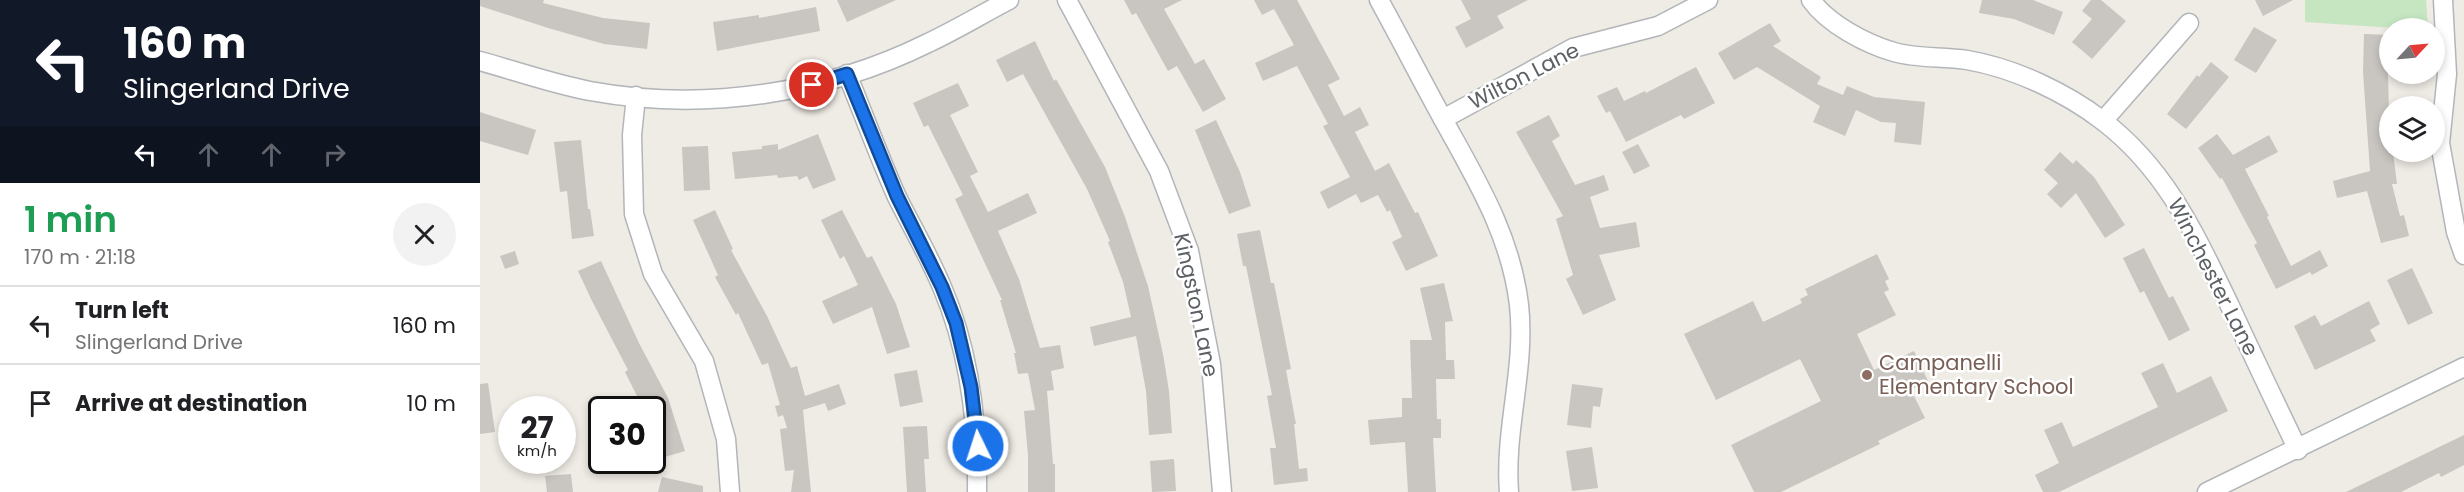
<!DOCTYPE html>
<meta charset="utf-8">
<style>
body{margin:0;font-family:Poppins,sans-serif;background:#f2f2f2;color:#202124;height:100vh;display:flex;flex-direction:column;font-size:22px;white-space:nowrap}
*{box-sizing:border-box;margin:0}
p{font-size:20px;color:#757577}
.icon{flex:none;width:33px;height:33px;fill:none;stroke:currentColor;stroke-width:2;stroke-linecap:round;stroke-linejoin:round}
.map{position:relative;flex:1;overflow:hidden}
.sheet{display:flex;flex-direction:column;background:#fff;width:480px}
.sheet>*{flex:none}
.banner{background:#111827;color:#fff;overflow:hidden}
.needle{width:39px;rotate:64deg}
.tools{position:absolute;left:1899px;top:18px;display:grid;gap:12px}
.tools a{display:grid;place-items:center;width:66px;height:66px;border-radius:50%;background:#fff;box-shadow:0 3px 9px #0003;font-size:30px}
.speed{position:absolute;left:18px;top:396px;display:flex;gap:12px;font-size:30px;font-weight:700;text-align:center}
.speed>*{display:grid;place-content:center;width:78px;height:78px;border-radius:50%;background:#fff;box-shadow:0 3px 9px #0003;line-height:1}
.speed small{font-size:15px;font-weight:400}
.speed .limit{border:3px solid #111;border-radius:9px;background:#fff;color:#111}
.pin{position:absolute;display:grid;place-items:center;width:51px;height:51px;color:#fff;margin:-26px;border:3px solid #fff;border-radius:50%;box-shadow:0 2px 6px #0007}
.me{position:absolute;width:66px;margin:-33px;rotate:356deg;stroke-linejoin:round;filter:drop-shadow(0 0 4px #0008)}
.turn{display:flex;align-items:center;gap:21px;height:126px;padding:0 24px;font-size:27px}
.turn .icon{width:78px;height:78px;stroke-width:2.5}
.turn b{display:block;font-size:42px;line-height:51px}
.lanes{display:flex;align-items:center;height:57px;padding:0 24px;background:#0003;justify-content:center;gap:30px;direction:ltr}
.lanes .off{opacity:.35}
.round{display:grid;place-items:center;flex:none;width:63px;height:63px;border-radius:32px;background:#f2f2f2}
.overview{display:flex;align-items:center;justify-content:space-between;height:102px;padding:0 24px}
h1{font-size:36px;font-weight:600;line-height:45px;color:#1e9e55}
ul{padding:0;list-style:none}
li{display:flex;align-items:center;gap:18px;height:78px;padding:0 24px;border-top:2px solid #e0e0e0}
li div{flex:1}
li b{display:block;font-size:22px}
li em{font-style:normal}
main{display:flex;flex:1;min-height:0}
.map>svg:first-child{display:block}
.green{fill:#c6e6c2}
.building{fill:#c9c6c1}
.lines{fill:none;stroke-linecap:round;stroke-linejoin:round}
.minor-casing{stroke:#b2b6b9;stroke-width:21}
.minor{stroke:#fff;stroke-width:18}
.route-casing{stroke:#114b97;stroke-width:15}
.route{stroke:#1a73e8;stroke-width:10}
.education-dot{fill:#8d6e63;stroke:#fff;stroke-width:2}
.labels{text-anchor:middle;stroke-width:5;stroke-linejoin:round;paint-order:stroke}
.street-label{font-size:21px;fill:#5c6165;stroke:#fff}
.education-label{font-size:21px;fill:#785e54;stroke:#fff;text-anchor:start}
</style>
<main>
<section class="sheet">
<div class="banner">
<div class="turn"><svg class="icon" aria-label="left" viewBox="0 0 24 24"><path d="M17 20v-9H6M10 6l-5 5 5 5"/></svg><div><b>160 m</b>Slingerland Drive</div></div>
<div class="lanes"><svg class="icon" aria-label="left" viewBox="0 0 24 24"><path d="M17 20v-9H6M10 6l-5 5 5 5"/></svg><svg class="icon off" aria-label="ahead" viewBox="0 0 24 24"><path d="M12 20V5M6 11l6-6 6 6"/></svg><svg class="icon off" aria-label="ahead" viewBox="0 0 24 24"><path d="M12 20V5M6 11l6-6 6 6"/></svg><svg class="icon off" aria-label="right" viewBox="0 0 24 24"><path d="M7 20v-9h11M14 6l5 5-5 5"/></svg></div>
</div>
<div class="overview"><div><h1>1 min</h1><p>170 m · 21:18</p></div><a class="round"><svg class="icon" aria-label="close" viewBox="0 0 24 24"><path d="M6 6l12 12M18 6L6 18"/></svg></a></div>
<ul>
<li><svg class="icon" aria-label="left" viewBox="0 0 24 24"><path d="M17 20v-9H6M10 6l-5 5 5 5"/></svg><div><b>Turn left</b><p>Slingerland Drive</p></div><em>160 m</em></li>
<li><svg class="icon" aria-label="arrive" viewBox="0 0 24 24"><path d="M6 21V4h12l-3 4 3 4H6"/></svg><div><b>Arrive at destination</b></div><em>10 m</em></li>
</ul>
</section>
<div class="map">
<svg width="1984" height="492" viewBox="0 0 1984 492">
<rect width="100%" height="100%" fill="#efebe5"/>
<polygon class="green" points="1825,0 1946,0 1948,28 1914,28 1825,22"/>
<g class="building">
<polygon points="0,0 64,0 63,3 123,18 170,23 167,49 124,44 68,28 0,6"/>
<polygon points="357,0 416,0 367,22"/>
<polygon points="644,0 702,0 684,9 715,64 724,59 746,99 723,112 697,66 688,71 656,13 652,15"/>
<polygon points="774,0 817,0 860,79 848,85 864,116 880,107 889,125 875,132 895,171 909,163 935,213 938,212 958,256 926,271 912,242 922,237 910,210 907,212 898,195 881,203 876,194 848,209 840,192 870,177 843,126 848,124 817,66 783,81 775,63 814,45 794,9 782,15"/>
<polygon points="981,0 1048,0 1017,16 1024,28 986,48 975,27 991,19"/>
<polygon points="1502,0 1553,0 1583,12 1574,35 1534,19 1499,13"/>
<polygon points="1611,0 1621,0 1646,21 1612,59 1592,42 1612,19 1602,11"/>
<polygon points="1775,0 1813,0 1783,16"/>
<polygon points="336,7 340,31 237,51 233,22 279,15 279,18"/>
<polygon points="1290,23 1301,41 1293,46 1341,77 1337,84 1363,95 1367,86 1394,97 1445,102 1441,145 1414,142 1416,123 1401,122 1376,110 1365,136 1333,122 1340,106 1277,67 1254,80 1238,53"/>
<polygon points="1774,27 1797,40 1776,73 1754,60"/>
<polygon points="1884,34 1910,35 1910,74 1908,74 1910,152 1913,152 1917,184 1912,184 1920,216 1924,215 1929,236 1901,243 1887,191 1857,198 1853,181 1890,171 1883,72"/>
<polygon points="555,41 574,81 576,79 625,167 645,217 668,286 683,354 689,391 692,433 669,435 666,391 656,336 614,346 610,327 651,317 643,282 628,242 630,241 607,189 543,74 527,82 516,60"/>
<polygon points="1731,62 1749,77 1706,129 1687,114 1717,75 1719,77"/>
<polygon points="1216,67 1235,103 1204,119 1201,115 1146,142 1130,111 1126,113 1117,96 1137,87 1144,101 1165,91 1166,93"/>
<polygon points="478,83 489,106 470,115 498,172 490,176 508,212 548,193 557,213 518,231 539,279 560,348 580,345 584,368 571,371 574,390 567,391 573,464 575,464 575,492 548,492 548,455 544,411 555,410 548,373 538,374 534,353 536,353 520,300 522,300 475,199 483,195 448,125 444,127 433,103"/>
<polygon points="0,112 56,130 48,155 0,141"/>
<polygon points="1069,115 1080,136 1072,141 1095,185 1124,175 1129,190 1110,197 1120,228 1156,222 1160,247 1119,255 1136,300 1103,315 1086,279 1093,275 1076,219 1083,216 1036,132"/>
<polygon points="736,120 760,172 771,206 749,214 715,130"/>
<polygon points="338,134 356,180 333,189 327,176 319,180 317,176 298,178 297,175 255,179 252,152 282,149 282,146 298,144 298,150"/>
<polygon points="1737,134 1753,155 1789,135 1798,152 1765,169 1789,216 1787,217 1811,266 1840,250 1848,266 1832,275 1830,272 1796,289 1774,245 1777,243 1742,178 1740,179 1718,148"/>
<polygon points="101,140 108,209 110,209 114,236 92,239 87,191 80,192 74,142"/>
<polygon points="1158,144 1170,166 1154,174 1142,152"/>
<polygon points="228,146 230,190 204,191 202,147"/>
<polygon points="1580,152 1593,164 1596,160 1614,177 1645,225 1625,238 1596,193 1581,208 1567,194 1578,183 1564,170"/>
<polygon points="235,210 253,249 251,250 287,316 311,368 317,366 325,396 359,384 366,404 348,411 345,403 323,410 331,492 311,492 314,470 305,471 300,429 307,428 303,415 298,417 295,406 300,405 288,363 282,365 258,313 256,315 235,277 238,275 213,220"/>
<polygon points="362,210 387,258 392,256 416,304 430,347 407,354 392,307 353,324 342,301 378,285 364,256 360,259 341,220"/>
<polygon points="780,230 791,283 794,283 811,369 806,370 816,424 814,424 819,469 827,468 828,481 794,485 790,448 796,448 787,396 792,395 766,266 763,266 757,234"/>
<polygon points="1664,248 1689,298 1693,296 1710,330 1689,341 1664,291 1660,293 1643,258"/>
<polygon points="35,251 39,264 25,269 20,256"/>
<polygon points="1397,254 1409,279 1405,281 1409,290 1404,292 1416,315 1377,334 1394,370 1434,351 1448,381 1431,390 1445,418 1398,441 1400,444 1301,492 1274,492 1251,445 1341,401 1320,359 1236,400 1204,334 1273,301 1283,322 1322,303 1320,299 1328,295 1325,289"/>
<polygon points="121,261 159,343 188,398 205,451 178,459 172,440 172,403 163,408 145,372 148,370 112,301 98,271"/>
<polygon points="1932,268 1953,313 1928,325 1907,280"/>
<polygon points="964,283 973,321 965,322 966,360 974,360 975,379 956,379 957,419 961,419 961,438 953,438 956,492 928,492 925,442 890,445 888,420 922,417 922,398 932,398 930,340 952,340 940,288"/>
<polygon points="1889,301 1900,324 1890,330 1896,341 1835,370 1814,326 1835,315 1841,326"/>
<polygon points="1683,363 1697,393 1731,376 1748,411 1579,492 1563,492 1555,475 1579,463 1564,430 1582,422 1593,447 1678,407 1661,373"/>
<polygon points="437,370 443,402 420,407 414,374"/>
<polygon points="8,383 15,432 0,434 0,384"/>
<polygon points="1092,384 1123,388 1120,407 1113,406 1111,428 1087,425"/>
<polygon points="447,426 449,459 444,459 446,492 427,492 423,427"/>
<polygon points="1984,435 1984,465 1961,477 1959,473 1921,492 1866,492"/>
<polygon points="1112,447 1118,488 1092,491 1086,451"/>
<polygon points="694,459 696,491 672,492 670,461"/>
<polygon points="91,474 93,492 67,492 65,476"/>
<polygon points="182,477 223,486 223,492 178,492"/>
</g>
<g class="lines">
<defs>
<g id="minor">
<polyline points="587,0 679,171 709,251 731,364 742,492"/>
<path d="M 899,0 C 921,40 942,81 964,121 C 997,181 1031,236 1039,305 C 1046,368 1024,430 1029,492"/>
<path d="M 1331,0 C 1348,24 1386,44 1414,52 C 1438,59 1463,56 1487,60 C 1534,68 1585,92 1623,121 C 1687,170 1716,236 1750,306 C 1772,354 1795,402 1818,450"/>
<polyline points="1963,0 1967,74 1960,143 1976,232 1984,255"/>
<path d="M 0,61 C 36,71 73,84 110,91 C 224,112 345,94 448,43 C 476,30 502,14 529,0"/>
<path d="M 367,74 C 384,115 399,157 417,197 C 432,227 449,256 462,287 C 490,352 498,421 497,492"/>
<polyline points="156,96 152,135 154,214 173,274 224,361 246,439 250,492"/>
<polyline points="963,119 1093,48 1178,26 1228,0"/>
<polyline points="1623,121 1709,23"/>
<polyline points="1727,492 1984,367"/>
</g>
</defs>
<use href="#minor" class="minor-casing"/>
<use href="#minor" class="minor"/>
</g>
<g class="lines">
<defs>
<polyline id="route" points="332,85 367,74 417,196 462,287 476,323 491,387 498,446"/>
</defs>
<use href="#route" class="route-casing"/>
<use href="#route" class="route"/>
</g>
<circle class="education-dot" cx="1387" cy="375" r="6"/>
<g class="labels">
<g class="street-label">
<text transform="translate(1044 76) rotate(-27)" y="7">Wilton Lane</text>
<text transform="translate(1733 277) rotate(63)" y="7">Winchester Lane</text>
<text transform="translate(716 305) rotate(78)" y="7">Kingston Lane</text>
</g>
<g class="education-label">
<text x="1399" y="370">Campanelli<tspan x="1399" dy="24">Elementary School</tspan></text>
</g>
</g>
</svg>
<div class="tools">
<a><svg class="needle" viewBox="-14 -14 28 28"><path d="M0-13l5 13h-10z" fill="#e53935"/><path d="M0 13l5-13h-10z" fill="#757577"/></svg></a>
<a><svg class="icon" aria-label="layers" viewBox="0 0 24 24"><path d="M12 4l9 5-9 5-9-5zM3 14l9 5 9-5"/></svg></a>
</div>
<div class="speed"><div>27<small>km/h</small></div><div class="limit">30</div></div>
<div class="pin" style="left:332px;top:85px;background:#d93025"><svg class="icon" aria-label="arrive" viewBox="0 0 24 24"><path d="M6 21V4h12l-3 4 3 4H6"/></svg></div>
<svg class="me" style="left:498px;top:446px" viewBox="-20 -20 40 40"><circle r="17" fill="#1a73e8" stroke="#fff" stroke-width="3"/><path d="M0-11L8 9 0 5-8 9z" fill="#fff"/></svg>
</div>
</main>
